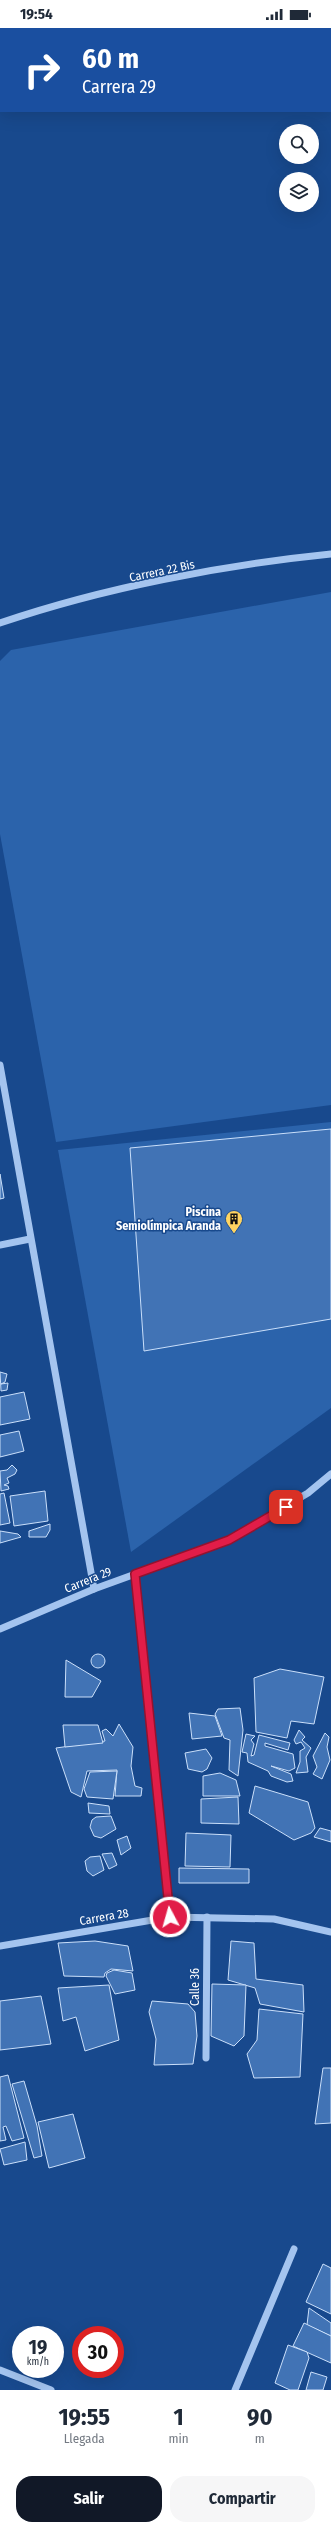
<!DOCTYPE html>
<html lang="es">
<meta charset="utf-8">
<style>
body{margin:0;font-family:"Fira Sans Condensed",sans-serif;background:#f6f6f7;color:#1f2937;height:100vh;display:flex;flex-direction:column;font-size:15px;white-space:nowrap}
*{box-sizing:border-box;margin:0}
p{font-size:13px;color:#747a83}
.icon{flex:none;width:22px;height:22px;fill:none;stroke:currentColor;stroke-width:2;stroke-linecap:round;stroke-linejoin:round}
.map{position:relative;height:2362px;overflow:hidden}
.side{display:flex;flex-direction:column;background:#fff;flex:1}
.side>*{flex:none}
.top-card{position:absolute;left:0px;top:0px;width:331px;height:84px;box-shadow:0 4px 16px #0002;background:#1a4fa0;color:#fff;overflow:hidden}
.tools{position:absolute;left:279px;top:96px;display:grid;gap:8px}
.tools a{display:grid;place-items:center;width:40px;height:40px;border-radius:50%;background:#fff;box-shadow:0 4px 16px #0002;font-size:20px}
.speed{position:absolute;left:12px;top:2298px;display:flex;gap:8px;font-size:20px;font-weight:700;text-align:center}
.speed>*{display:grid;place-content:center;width:52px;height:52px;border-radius:50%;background:#fff;box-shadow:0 4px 16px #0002;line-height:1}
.speed small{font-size:10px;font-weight:400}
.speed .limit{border:6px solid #d22;background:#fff;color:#111}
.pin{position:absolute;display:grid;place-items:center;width:34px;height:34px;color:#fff;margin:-17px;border-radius:8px;box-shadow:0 2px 6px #0006}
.me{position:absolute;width:44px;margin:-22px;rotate:354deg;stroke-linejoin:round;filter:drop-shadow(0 0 3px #0008)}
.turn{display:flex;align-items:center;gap:14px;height:84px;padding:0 16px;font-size:18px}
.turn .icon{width:52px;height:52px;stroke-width:2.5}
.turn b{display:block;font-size:28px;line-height:34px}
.eta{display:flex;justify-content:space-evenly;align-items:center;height:68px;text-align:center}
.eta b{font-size:24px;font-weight:700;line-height:28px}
.cta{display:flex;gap:8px;margin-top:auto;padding:8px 16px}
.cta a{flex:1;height:46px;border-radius:16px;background:#111827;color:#fff;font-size:16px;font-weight:700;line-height:46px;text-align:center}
.cta a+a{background:#f6f6f7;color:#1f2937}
.status{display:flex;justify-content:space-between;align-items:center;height:28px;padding:0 20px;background:#fff;direction:ltr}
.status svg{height:11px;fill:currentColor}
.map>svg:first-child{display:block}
.green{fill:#2b63ab}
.building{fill:#4173b5;stroke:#cadffa}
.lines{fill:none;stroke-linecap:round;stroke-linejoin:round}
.minor{stroke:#a4c4ef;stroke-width:7}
.route-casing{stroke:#92132f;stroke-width:10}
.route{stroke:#e11d48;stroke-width:7}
.labels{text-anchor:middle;stroke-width:3;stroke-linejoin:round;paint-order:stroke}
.street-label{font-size:12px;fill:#fff;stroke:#18498d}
.poi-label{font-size:12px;font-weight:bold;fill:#fff;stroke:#18498d;text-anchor:end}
</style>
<div class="status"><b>19:54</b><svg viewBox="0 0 49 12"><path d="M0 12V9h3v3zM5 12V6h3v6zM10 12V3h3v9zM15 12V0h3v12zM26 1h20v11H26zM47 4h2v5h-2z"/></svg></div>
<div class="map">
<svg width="331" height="2362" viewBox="0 0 331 2362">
<rect width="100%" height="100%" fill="#18498d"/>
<g class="green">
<polygon points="331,564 331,1077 56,1114 0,806 0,633 11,622"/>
<polygon points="331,1094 331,1380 131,1524 58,1122"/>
</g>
<g class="building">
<polygon points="331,1101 331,1291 144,1323 130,1120"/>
<polygon points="0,1146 4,1170 0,1171"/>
<polygon points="0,1344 7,1346 5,1354 1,1356 8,1355 7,1362 1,1363"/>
<polygon points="24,1364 30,1391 0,1397 0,1369"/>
<polygon points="19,1403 24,1423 0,1429 0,1407"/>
<polygon points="12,1437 17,1442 15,1446 7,1450 9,1455 4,1457 8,1458 9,1461 1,1463 0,1443 7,1442"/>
<polygon points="45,1463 48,1493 14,1498 10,1468"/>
<polygon points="4,1465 10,1495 0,1497 0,1466"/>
<polygon points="50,1496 50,1502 46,1509 29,1509 29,1503"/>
<polygon points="0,1503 18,1506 21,1509 0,1515"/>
<circle cx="98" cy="1633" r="7"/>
<polygon points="66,1632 101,1653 92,1669 65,1669"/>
<polygon points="280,1641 324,1649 314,1696 291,1693 287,1710 256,1704 254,1650"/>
<polygon points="240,1680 243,1702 238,1748 229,1742 230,1712 224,1710 215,1686 218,1681"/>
<polygon points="189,1685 215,1688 222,1708 192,1711"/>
<polygon points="119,1696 133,1719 131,1738 135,1758 142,1760 141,1768 115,1768 117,1742 87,1743 81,1769 71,1764 56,1720 105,1713 102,1703 106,1701 113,1708"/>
<polygon points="63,1697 98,1697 103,1715 65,1719"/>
<polygon points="299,1702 305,1709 302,1712 311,1720 306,1729 308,1744 296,1745 300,1734 300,1723 305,1720 301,1714 296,1716 294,1712"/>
<polygon points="325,1705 329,1709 327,1719 330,1732 322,1751 313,1746 317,1739 313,1728"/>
<polygon points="246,1706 255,1708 251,1712 254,1716 251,1728 254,1727 259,1707 290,1715 288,1722 265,1715 265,1718 293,1726 295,1740 289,1743 271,1738 291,1746 293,1753 287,1754 271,1748 268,1743 248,1734 247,1725 242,1724"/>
<polygon points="206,1721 212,1730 207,1741 202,1744 188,1741 185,1725"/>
<polygon points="117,1743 113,1771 87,1769 84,1761 90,1744"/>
<polygon points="220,1745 236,1752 240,1768 203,1768 203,1748"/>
<polygon points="255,1758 308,1774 315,1800 311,1805 294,1812 249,1785"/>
<polygon points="238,1769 239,1796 201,1795 201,1771"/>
<polygon points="88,1775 109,1778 110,1786 89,1785"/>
<polygon points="111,1788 116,1801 101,1810 94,1808 90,1799 92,1792 96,1789"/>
<polygon points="320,1800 331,1803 331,1814 314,1809"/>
<polygon points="186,1805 231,1807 230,1839 185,1838"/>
<polygon points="127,1808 131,1820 121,1827 117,1812"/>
<polygon points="112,1825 117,1837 109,1841 102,1826"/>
<polygon points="100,1828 104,1842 93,1848 87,1843 85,1833 90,1829"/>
<polygon points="179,1840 249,1841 249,1855 179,1855"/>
<polygon points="95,1913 128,1918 133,1943 111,1941 105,1945 104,1949 64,1948 58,1915"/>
<polygon points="231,1913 254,1915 256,1951 303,1957 304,1984 260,1976 255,1960 228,1952"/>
<polygon points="114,1942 132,1945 135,1962 115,1966 106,1948 107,1945"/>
<polygon points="212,1956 246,1957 244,2008 234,2018 211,2008"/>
<polygon points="109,1957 119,2012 85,2023 76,1989 63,1993 58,1960"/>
<polygon points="41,1968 51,2016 0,2022 0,1973"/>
<polygon points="152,1973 188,1976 195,1984 197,2008 193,2036 154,2037 156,2011 149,1984"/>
<polygon points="259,1981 303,1986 300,2049 254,2050 247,2026 257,2012"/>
<polygon points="323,2040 331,2040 331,2095 315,2096"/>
<polygon points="8,2047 24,2110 12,2113 6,2098 3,2099 6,2112 0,2113 0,2049"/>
<polygon points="24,2053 37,2098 42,2128 34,2130 12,2056"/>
<polygon points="73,2086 85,2130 49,2140 38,2094"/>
<polygon points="25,2114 27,2132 4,2137 0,2121"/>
<polygon points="323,2236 331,2240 331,2286 306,2274"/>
<polygon points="309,2280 331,2295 331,2308 307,2297"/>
<polygon points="304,2295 331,2308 331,2335 293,2318"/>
<polygon points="288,2317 307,2324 309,2330 298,2362 290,2362 275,2355"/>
<polygon points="311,2344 327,2349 323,2362 306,2362"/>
</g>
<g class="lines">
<g class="minor">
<path d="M 0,595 C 103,560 222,537 331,526"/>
<polyline points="0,1037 94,1561"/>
<polyline points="0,1217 30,1211"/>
<polyline points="135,1546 170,1889"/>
<polyline points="0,1601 94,1561 229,1512 308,1465 331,1446"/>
<polyline points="0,1918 170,1889 274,1891 331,1904"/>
<polyline points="206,2030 207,1889"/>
<polyline points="0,2342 51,2362"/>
<polyline points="235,2362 294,2221"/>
</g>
</g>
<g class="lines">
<defs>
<polyline id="route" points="170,1889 135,1546 229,1512 286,1479"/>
</defs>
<use href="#route" class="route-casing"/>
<use href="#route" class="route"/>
</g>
<defs>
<symbol id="building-pin" viewBox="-11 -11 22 30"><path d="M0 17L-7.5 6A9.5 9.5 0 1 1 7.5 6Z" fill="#ffd461" stroke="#18498d"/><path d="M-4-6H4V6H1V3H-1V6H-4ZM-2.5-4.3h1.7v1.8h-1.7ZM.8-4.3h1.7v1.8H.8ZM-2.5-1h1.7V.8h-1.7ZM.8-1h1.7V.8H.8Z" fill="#111"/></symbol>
</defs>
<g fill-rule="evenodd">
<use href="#building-pin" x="224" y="1181" width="20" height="27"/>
</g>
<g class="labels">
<g class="street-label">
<text transform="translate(162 543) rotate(-12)" y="4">Carrera 22 Bis</text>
<text transform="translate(88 1552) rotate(-22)" y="4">Carrera 29</text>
<text transform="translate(104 1889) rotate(-10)" y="4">Carrera 28</text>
<text transform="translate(195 1959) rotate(-90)" y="4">Calle 36</text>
</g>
<g class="poi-label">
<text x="221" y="1188">Piscina<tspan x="221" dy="14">Semiolímpica Aranda</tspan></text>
</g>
</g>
</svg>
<div class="tools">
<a><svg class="icon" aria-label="search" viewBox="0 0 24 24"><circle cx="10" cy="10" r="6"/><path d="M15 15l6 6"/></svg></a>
<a><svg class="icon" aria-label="layers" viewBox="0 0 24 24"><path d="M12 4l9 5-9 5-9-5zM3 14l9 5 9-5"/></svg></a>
</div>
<div class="speed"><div>19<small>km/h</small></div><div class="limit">30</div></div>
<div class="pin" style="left:286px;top:1479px;background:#d93025"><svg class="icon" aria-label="arrive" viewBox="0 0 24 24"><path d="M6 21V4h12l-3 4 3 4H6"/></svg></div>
<svg class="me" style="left:170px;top:1889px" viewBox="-20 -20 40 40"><circle r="17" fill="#e11d48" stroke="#fff" stroke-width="3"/><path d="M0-11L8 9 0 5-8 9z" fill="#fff"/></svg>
<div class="top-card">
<div class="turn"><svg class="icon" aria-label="right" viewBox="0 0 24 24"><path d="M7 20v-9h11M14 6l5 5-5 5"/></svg><div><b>60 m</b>Carrera 29</div></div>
</div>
</div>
<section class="side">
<div class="eta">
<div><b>19:55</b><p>Llegada</p></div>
<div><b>1</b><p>min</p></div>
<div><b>90</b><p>m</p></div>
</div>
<div class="cta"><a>Salir</a><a>Compartir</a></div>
</section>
